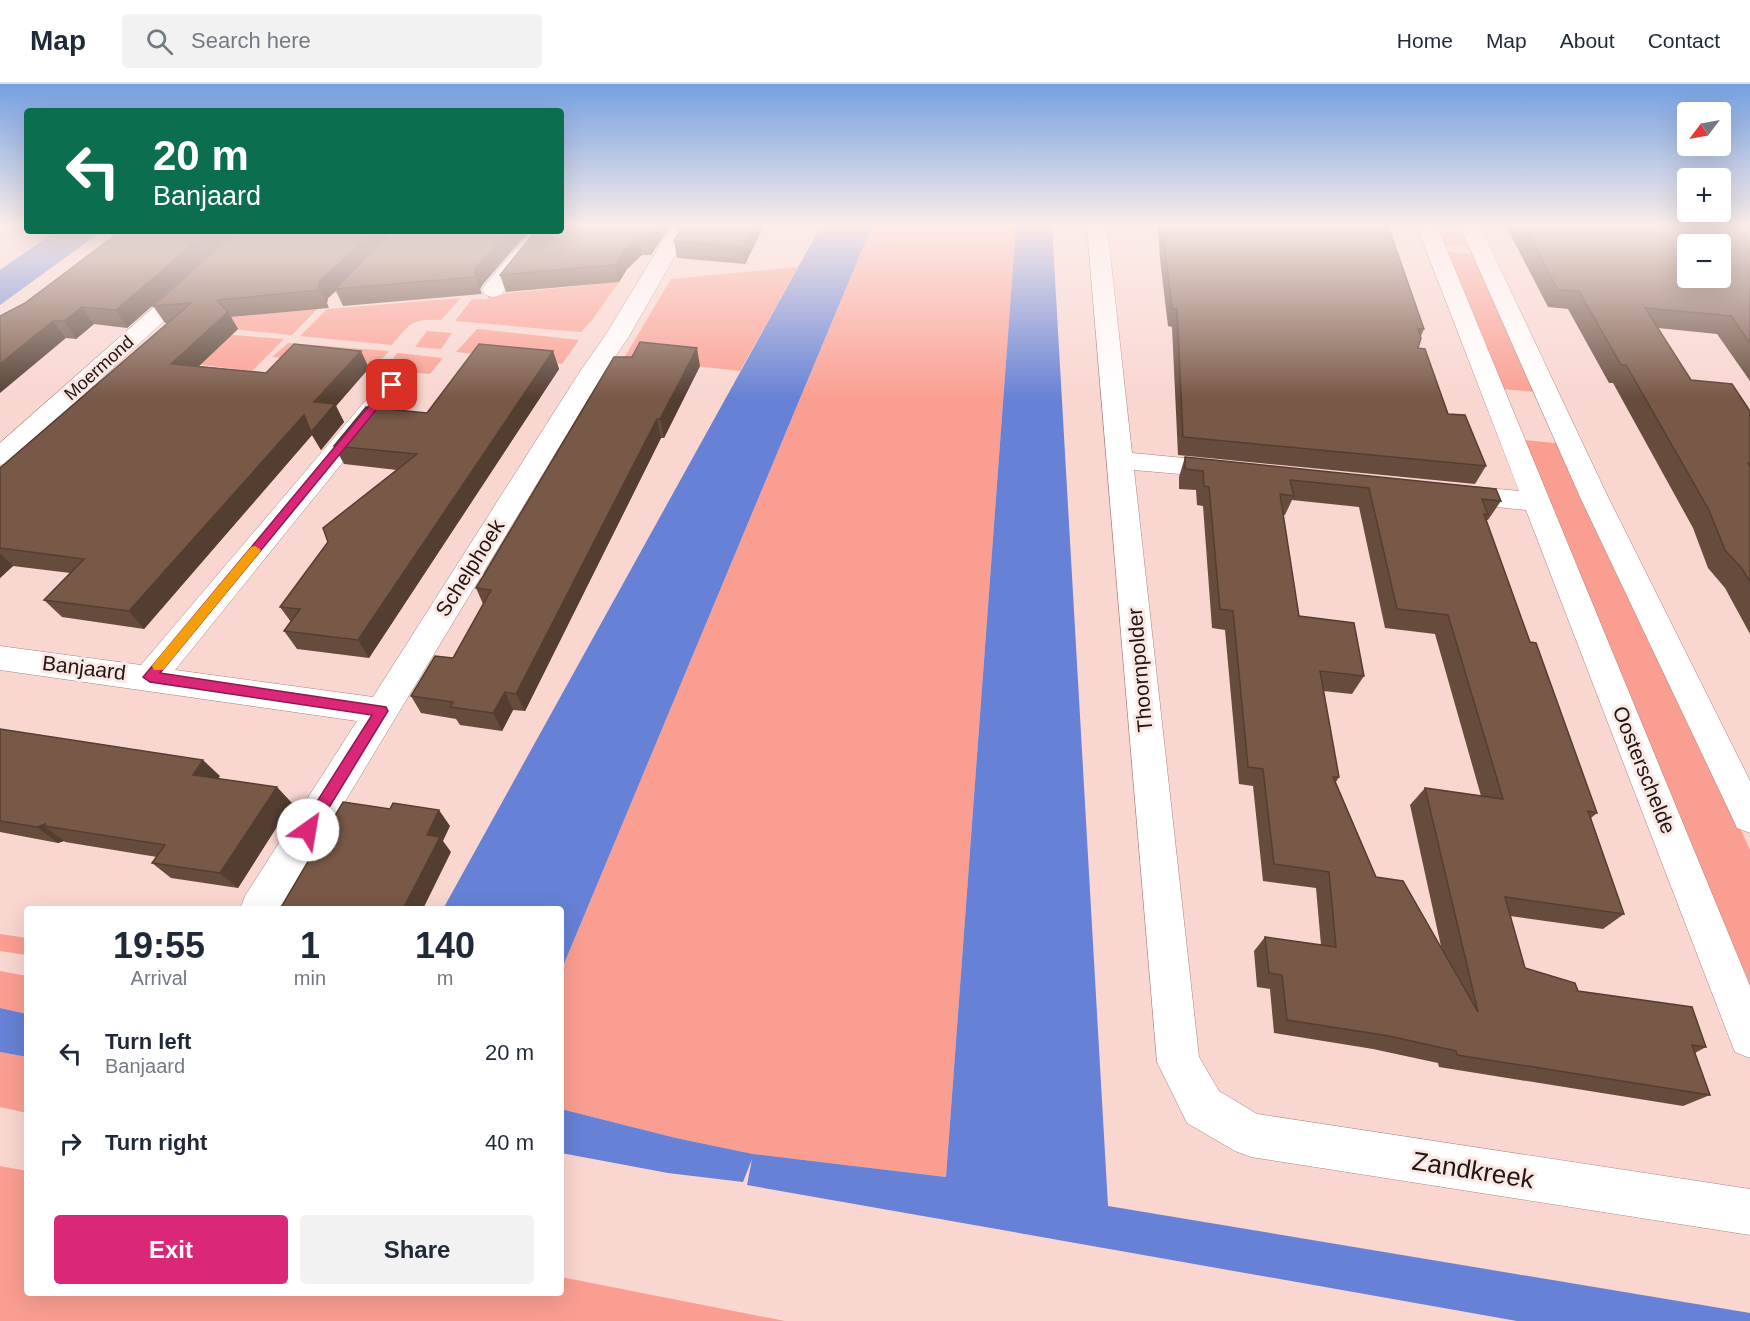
<!DOCTYPE html>
<meta charset="utf-8">
<style>
body{margin:0;font-family:Helvetica,sans-serif;background:#f2f2f3;color:#1f2937;height:100vh;display:flex;flex-direction:column;font-size:22px;white-space:nowrap}
*{box-sizing:border-box;margin:0}
p{font-size:20px;color:#747a83}
.icon{flex:none;width:33px;height:33px;fill:none;stroke:currentColor;stroke-width:2;stroke-linecap:round;stroke-linejoin:round}
.map{position:relative;flex:1;overflow:hidden}
.side{position:absolute;left:24px;top:822px;width:540px;height:390px;display:flex;flex-direction:column;background:#fff;border-radius:6px;box-shadow:0 6px 24px #0002}
.side>*{flex:none}
.hud{position:absolute;left:24px;top:24px;width:540px;height:126px;border-radius:6px;box-shadow:0 6px 24px #0002;background:#0b6e4f;color:#fff;overflow:hidden}
.needle{width:39px;rotate:238deg}
.fabs{position:absolute;left:1677px;top:18px;display:grid;gap:12px}
.fabs a{display:grid;place-items:center;width:54px;height:54px;border-radius:6px;background:#fff;box-shadow:0 6px 24px #0002;font-size:30px}
.pin{position:absolute;display:grid;place-items:center;width:51px;height:51px;color:#fff;margin:-26px;border-radius:12px;box-shadow:0 3px 9px #0006}
.me{position:absolute;width:66px;margin:-33px;rotate:32deg;stroke-linejoin:round;filter:drop-shadow(0 0 4px #0008)}
.turn{display:flex;align-items:center;gap:21px;height:126px;padding:0 30px;font-size:27px}
.turn .icon{width:78px;height:78px;stroke-width:2.5}
.turn b{display:block;font-size:42px;line-height:51px}
.eta{display:flex;justify-content:space-evenly;align-items:center;height:102px;text-align:center}
.eta b{font-size:36px;font-weight:700;line-height:42px}
.cta{display:flex;gap:12px;margin-top:auto;padding:12px 30px}
.cta a{flex:1;height:69px;border-radius:6px;background:#db2777;color:#fff;font-size:24px;font-weight:700;line-height:69px;text-align:center}
.cta a+a{background:#f2f2f3;color:#1f2937}
ul{padding:0;list-style:none}
li{display:flex;align-items:center;gap:18px;height:90px;padding:0 30px}
li div{flex:1}
li b{display:block;font-size:22px}
li em{font-style:normal}
header{display:flex;align-items:center;gap:36px;box-sizing:border-box;height:84px;padding:0 30px;background:#fff;border-bottom:2px solid #e0e1e3}
header strong{font-size:28px}
nav{display:flex;gap:33px;margin-inline-start:auto;font-size:21px}
.search{width:420px;height:54px;background:#f2f2f3;display:flex;align-items:center;gap:15px;box-sizing:border-box;padding:0 21px;border-radius:6px;color:#747a83;font-size:22px}
.map>svg:first-child{display:block}
.green{fill:#fa9e91}
.water{fill:#6681d5}
.lines{fill:none;stroke-linecap:round;stroke-linejoin:round}
.street-casing{stroke:#aa837c;stroke-width:1}
.street{fill:#fff;fill-rule:evenodd}
.wall{fill:#674c3d;fill-rule:evenodd}
.shaded-wall{fill:#543e32}
.building{fill:#785847;stroke:#543e32;stroke-width:1.5;fill-rule:evenodd}
.route{fill:#db2777;stroke:#8e194d;stroke-width:1.5}
.slow{fill:#f59e0b}
.labels{text-anchor:middle;stroke-width:6;stroke-linejoin:round;paint-order:stroke}
.far-street-label{font-size:18px;fill:#241512;stroke:#fae8e5}
.street-label{font-size:21px;fill:#241512;stroke:#fae8e5}
.near-street-label{font-size:26px;fill:#241512;stroke:#fae8e5}
</style>
<header>
<strong>Map</strong>
<div class="search"><svg class="icon" aria-label="search" viewBox="0 0 24 24"><circle cx="10" cy="10" r="6"/><path d="M15 15l6 6"/></svg>Search here</div>
<nav><a>Home</a><a>Map</a><a>About</a><a>Contact</a></nav>
</header>
<div class="map">
<svg width="1750" height="1237" viewBox="0 0 1750 1237">
<rect width="100%" height="100%" fill="#f9d6d0"/>
<g class="green">
<polygon points="872,142 1016,142 946,1093 753,1070 676,1054 561,1025 561,887"/>
<polygon points="1434,142 1462,142 1472,163 1443,161"/>
<polygon points="1447,168 1478,170 1538,308 1500,305"/>
<polygon points="798,183 740,287 624,274 671,195"/>
<polygon points="619,198 592,236 581,248 455,237 472,215 487,215 489,211"/>
<path d="M 461,214 L 441,236 C 412,235 410,239 392,261 L 300,252 L 327,225 Z"/>
<polygon points="317,225 292,251 192,241 201,236"/>
<polygon points="477,245 579,256 562,280 456,268"/>
<polygon points="427,247 452,249 441,265 415,263"/>
<polygon points="208,249 284,255 252,287 152,275"/>
<polygon points="288,259 389,267 375,283 272,273"/>
<polygon points="397,269 398,269 443,274 430,290 386,286"/>
<polygon points="1523,356 1565,360 1750,766 1750,901"/>
<polygon points="0,850 27,854 27,871 0,867"/>
<polygon points="0,887 27,892 27,930 0,924"/>
<polygon points="0,968 27,973 27,1029 0,1023"/>
<polygon points="0,1082 27,1087 27,1209 561,1209 561,1193 785,1237 0,1237"/>
</g>
<g class="water">
<polygon points="821,142 872,142 561,887 561,825 443,825"/>
<polygon points="1016,142 1052,142 1108,1122 1750,1229 1750,1237 1517,1237 747,1101 752,1075 743,1098 668,1089 561,1069 561,1025 676,1054 753,1070 946,1093"/>
<polygon points="56,147 102,147 0,221 0,186"/>
<polygon points="0,924 27,930 27,973 0,968"/>
</g>
<g class="lines">
<defs>
<g id="street">
<polygon points="672,142 692,142 628,254 605,287 280,825 240,825 245,812 357,637 0,586 0,562 141,581 383,296 392,294 401,296 404,301 401,306 175,586 373,613 581,286 605,252"/>
<polygon points="1087,142 1107,142 1132,369 1226,378 1235,380 1239,386 1235,392 1226,394 1134,386 1199,973 1219,1007 1257,1030 1750,1105 1750,1151 1251,1073 1235,1067 1187,1039 1157,978"/>
<polygon points="1417,142 1437,142 1750,902 1750,974 1735,968 1729,953 1526,426 1456,419 1446,416 1442,410 1446,404 1456,401 1519,407"/>
<polygon points="1460,142 1480,142 1608,413 1750,697 1750,749 1737,744 1732,733 1580,413"/>
<polygon points="240,147 262,147 9,379 0,381 0,359"/>
<polygon points="531,147 552,147 501,211 493,213 485,211 482,206 485,201"/>
</g>
</defs>
<use href="#street" class="street-casing"/>
<use href="#street" class="street"/>
</g>
<g class="wall">
<polygon points="561,142 670,142 651,171 642,171 627,185 619,198 506,208 500,191"/>
<polygon points="682,142 764,142 745,180 677,174 674,157"/>
<polygon points="1158,142 1388,142 1424,245 1421,252 1418,264 1448,330 1486,382 1475,400 1178,371 1172,243 1168,242 1160,175"/>
<polygon points="1506,142 1750,142 1750,297 1717,250 1658,244 1691,296 1750,327 1750,550 1725,504 1708,484 1693,444 1613,299 1609,299 1568,225 1548,223"/>
<polygon points="101,147 237,147 127,244 94,240 76,255 66,254 25,219 116,150 102,149"/>
<polygon points="529,147 483,200 480,205 482,210 343,222 336,207 328,214 327,219 329,224 231,233 238,245 199,282 266,289 369,284 336,322 344,338 321,366 312,351 144,545 62,533 44,516 70,489 13,482 0,494 0,384 168,239 165,239 153,222"/>
<polygon points="553,267 559,285 369,574 297,565 284,547 291,538 280,523 397,386 344,380 334,362 427,329"/>
<polygon points="700,282 664,354 661,354 525,627 513,626 502,647 460,641 456,635 421,629 411,612 453,574 483,520 476,504"/>
<path d="M 1185,373 L 1501,417 L 1488,436 L 1486,436 L 1530,558 L 1597,729 L 1591,734 L 1624,830 L 1603,845 L 1510,832 L 1525,884 L 1578,907 L 1706,963 L 1695,969 L 1710,1011 L 1683,1022 L 1439,983 L 1438,979 L 1373,965 L 1274,949 L 1270,905 L 1257,903 L 1254,867 L 1265,853 L 1321,861 L 1316,804 L 1263,797 L 1253,702 L 1239,700 L 1225,546 L 1212,544 L 1203,422 L 1197,421 L 1196,406 L 1179,405 L 1179,393 ZM 1292,416 L 1359,423 L 1385,544 L 1435,550 L 1481,712 L 1425,704 L 1410,721 L 1442,867 L 1376,793 L 1336,698 L 1339,693 L 1323,607 L 1352,610 L 1364,592 L 1299,532 L 1283,431 L 1285,431 Z"/>
<polygon points="0,645 220,692 218,694 292,719 238,804 171,794 152,779 157,773 65,758 64,757 58,759 0,748"/>
</g>
<g class="shaded-wall">
<polygon points="656,142 670,142 651,171 648,154"/>
<polygon points="754,142 764,142 745,180 743,163"/>
<polygon points="208,147 237,147 127,244 116,226"/>
<polygon points="374,147 399,147 335,205 336,207 328,214 327,219 318,203 320,197"/>
<polygon points="509,147 529,147 483,200 480,205 474,188 477,182"/>
<polygon points="639,154 642,171 627,185 619,198 615,181 623,168"/>
<polygon points="82,223 94,240 76,255 64,237"/>
<polygon points="228,228 238,245 183,297 171,280"/>
<polygon points="53,237 66,254 0,309 0,280"/>
<polygon points="697,264 700,282 664,354 660,335"/>
<polygon points="361,267 369,284 336,322 344,338 321,366 312,351 144,545 129,527"/>
<polygon points="553,267 559,285 369,574 358,556"/>
<polygon points="657,335 661,354 525,627 516,610"/>
<polygon points="0,469 13,482 0,494"/>
<polygon points="505,608 513,626 502,647 493,629"/>
<polygon points="203,676 220,692 210,707 193,691"/>
<polygon points="277,703 292,719 238,804 220,789"/>
<polygon points="439,726 450,742 443,757 451,768 423,825 403,825 427,751"/>
<polygon points="45,740 44,742 64,757 58,759 37,743"/>
</g>
<g class="building">
<polygon points="561,142 656,142 648,154 639,154 623,168 615,181 500,191 536,147 561,147"/>
<polygon points="682,142 754,142 743,163 674,157"/>
<polygon points="1163,142 1388,142 1424,245 1418,245 1421,254 1418,264 1425,265 1448,330 1465,331 1486,382 1183,353 1177,225 1172,225 1164,158"/>
<path d="M 1524,142 L 1750,142 L 1750,259 L 1731,232 L 1645,224 L 1691,296 L 1732,300 L 1750,327 L 1750,379 L 1748,379 L 1750,383 L 1750,498 L 1743,486 L 1725,466 L 1709,426 L 1626,281 L 1621,281 L 1579,207 L 1558,206 ZM 1688,160 L 1720,160 L 1720,194 L 1688,194 Z"/>
<polygon points="121,147 208,147 116,226 82,223 64,237 53,237 0,280 0,232 25,219"/>
<polygon points="238,147 374,147 320,197 318,203 320,206 217,216 228,228 171,280 266,289 294,260 361,267 314,318 335,320 311,348 304,331 129,527 44,516 84,475 0,464 0,384 191,219 153,222"/>
<polygon points="393,147 509,147 477,182 474,188 476,193 335,205"/>
<polygon points="640,258 697,264 660,335 657,335 516,610 505,608 493,629 450,623 453,618 411,612 435,572 453,574 491,506 476,504 614,273 632,273"/>
<polygon points="479,260 553,267 358,556 284,547 300,525 280,523 328,458 323,444 417,370 334,362 366,323 427,329"/>
<path d="M 1185,373 L 1496,405 L 1501,417 L 1482,415 L 1488,431 L 1484,430 L 1530,558 L 1536,559 L 1597,729 L 1588,727 L 1624,830 L 1505,813 L 1525,884 L 1575,899 L 1578,907 L 1692,923 L 1706,963 L 1692,961 L 1710,1011 L 1457,971 L 1456,967 L 1389,952 L 1287,936 L 1282,891 L 1269,889 L 1265,853 L 1336,863 L 1329,788 L 1274,780 L 1263,685 L 1248,683 L 1233,527 L 1220,525 L 1209,403 L 1204,402 L 1203,387 L 1185,385 ZM 1290,396 L 1369,404 L 1397,525 L 1448,531 L 1503,715 L 1425,704 L 1478,928 L 1403,797 L 1376,793 L 1333,693 L 1339,693 L 1320,587 L 1364,592 L 1354,539 L 1299,532 L 1280,410 L 1294,412 Z"/>
<polygon points="0,645 203,676 193,691 277,703 220,789 152,779 165,761 44,742 45,740 37,743 0,737"/>
<polygon points="343,718 390,725 393,719 439,726 427,751 440,753 403,825 280,825"/>
</g>
<linearGradient id="sky" x2="0" y2="1"><stop stop-color="#74a0e0"/><stop offset="0.45" stop-color="#fcedea"/><stop offset="1" stop-color="#fcedea" stop-opacity="0"/></linearGradient>
<rect width="1750" height="315" fill="url(#sky)"/>
<polygon class="route" points="392,298 395,299 395,303 160,589 386,623 388,627 386,630 313,750 308,752 302,750 300,746 302,741 372,631 150,598 143,593 388,299"/>
<polygon class="slow" points="255,462 261,466 259,469 163,586 154,586 152,582 154,579 251,463"/>
<g class="labels">
<g class="far-street-label">
<text transform="translate(99 284) rotate(-42)" y="6">Moermond</text>
</g>
<g class="street-label">
<text transform="translate(470 484) rotate(-58)" y="7">Schelphoek</text>
<text transform="translate(84 584) rotate(7)" y="7">Banjaard</text>
<text transform="translate(1140 586) rotate(-95)" y="7">Thoornpolder</text>
<text transform="translate(1644 686) rotate(68)" y="7">Oosterschelde</text>
</g>
<g class="near-street-label">
<text transform="translate(1473 1086) rotate(9)" y="9">Zandkreek</text>
</g>
</g>
</svg>
<div class="fabs">
<a><svg class="needle" viewBox="-14 -14 28 28"><path d="M0-13l5 13h-10z" fill="#e53935"/><path d="M0 13l5-13h-10z" fill="#747a83"/></svg></a>
<a>+</a>
<a>−</a>
</div>
<div class="pin" style="left:392px;top:301px;background:#d93025"><svg class="icon" aria-label="arrive" viewBox="0 0 24 24"><path d="M6 21V4h12l-3 4 3 4H6"/></svg></div>
<svg class="me" style="left:308px;top:746px" viewBox="-20 -20 40 40"><circle r="19" fill="#fff"/><path d="M0-13L10 11 0 6-10 11z" fill="#db2777"/></svg>
<div class="hud">
<div class="turn"><svg class="icon" aria-label="left" viewBox="0 0 24 24"><path d="M17 20v-9H6M10 6l-5 5 5 5"/></svg><div><b>20 m</b>Banjaard</div></div>
</div>
<section class="side">
<div class="eta">
<div><b>19:55</b><p>Arrival</p></div>
<div><b>1</b><p>min</p></div>
<div><b>140</b><p>m</p></div>
</div>
<ul>
<li><svg class="icon" aria-label="left" viewBox="0 0 24 24"><path d="M17 20v-9H6M10 6l-5 5 5 5"/></svg><div><b>Turn left</b><p>Banjaard</p></div><em>20 m</em></li>
<li><svg class="icon" aria-label="right" viewBox="0 0 24 24"><path d="M7 20v-9h11M14 6l5 5-5 5"/></svg><div><b>Turn right</b></div><em>40 m</em></li>
</ul>
<div class="cta"><a>Exit</a><a>Share</a></div>
</section>
</div>
